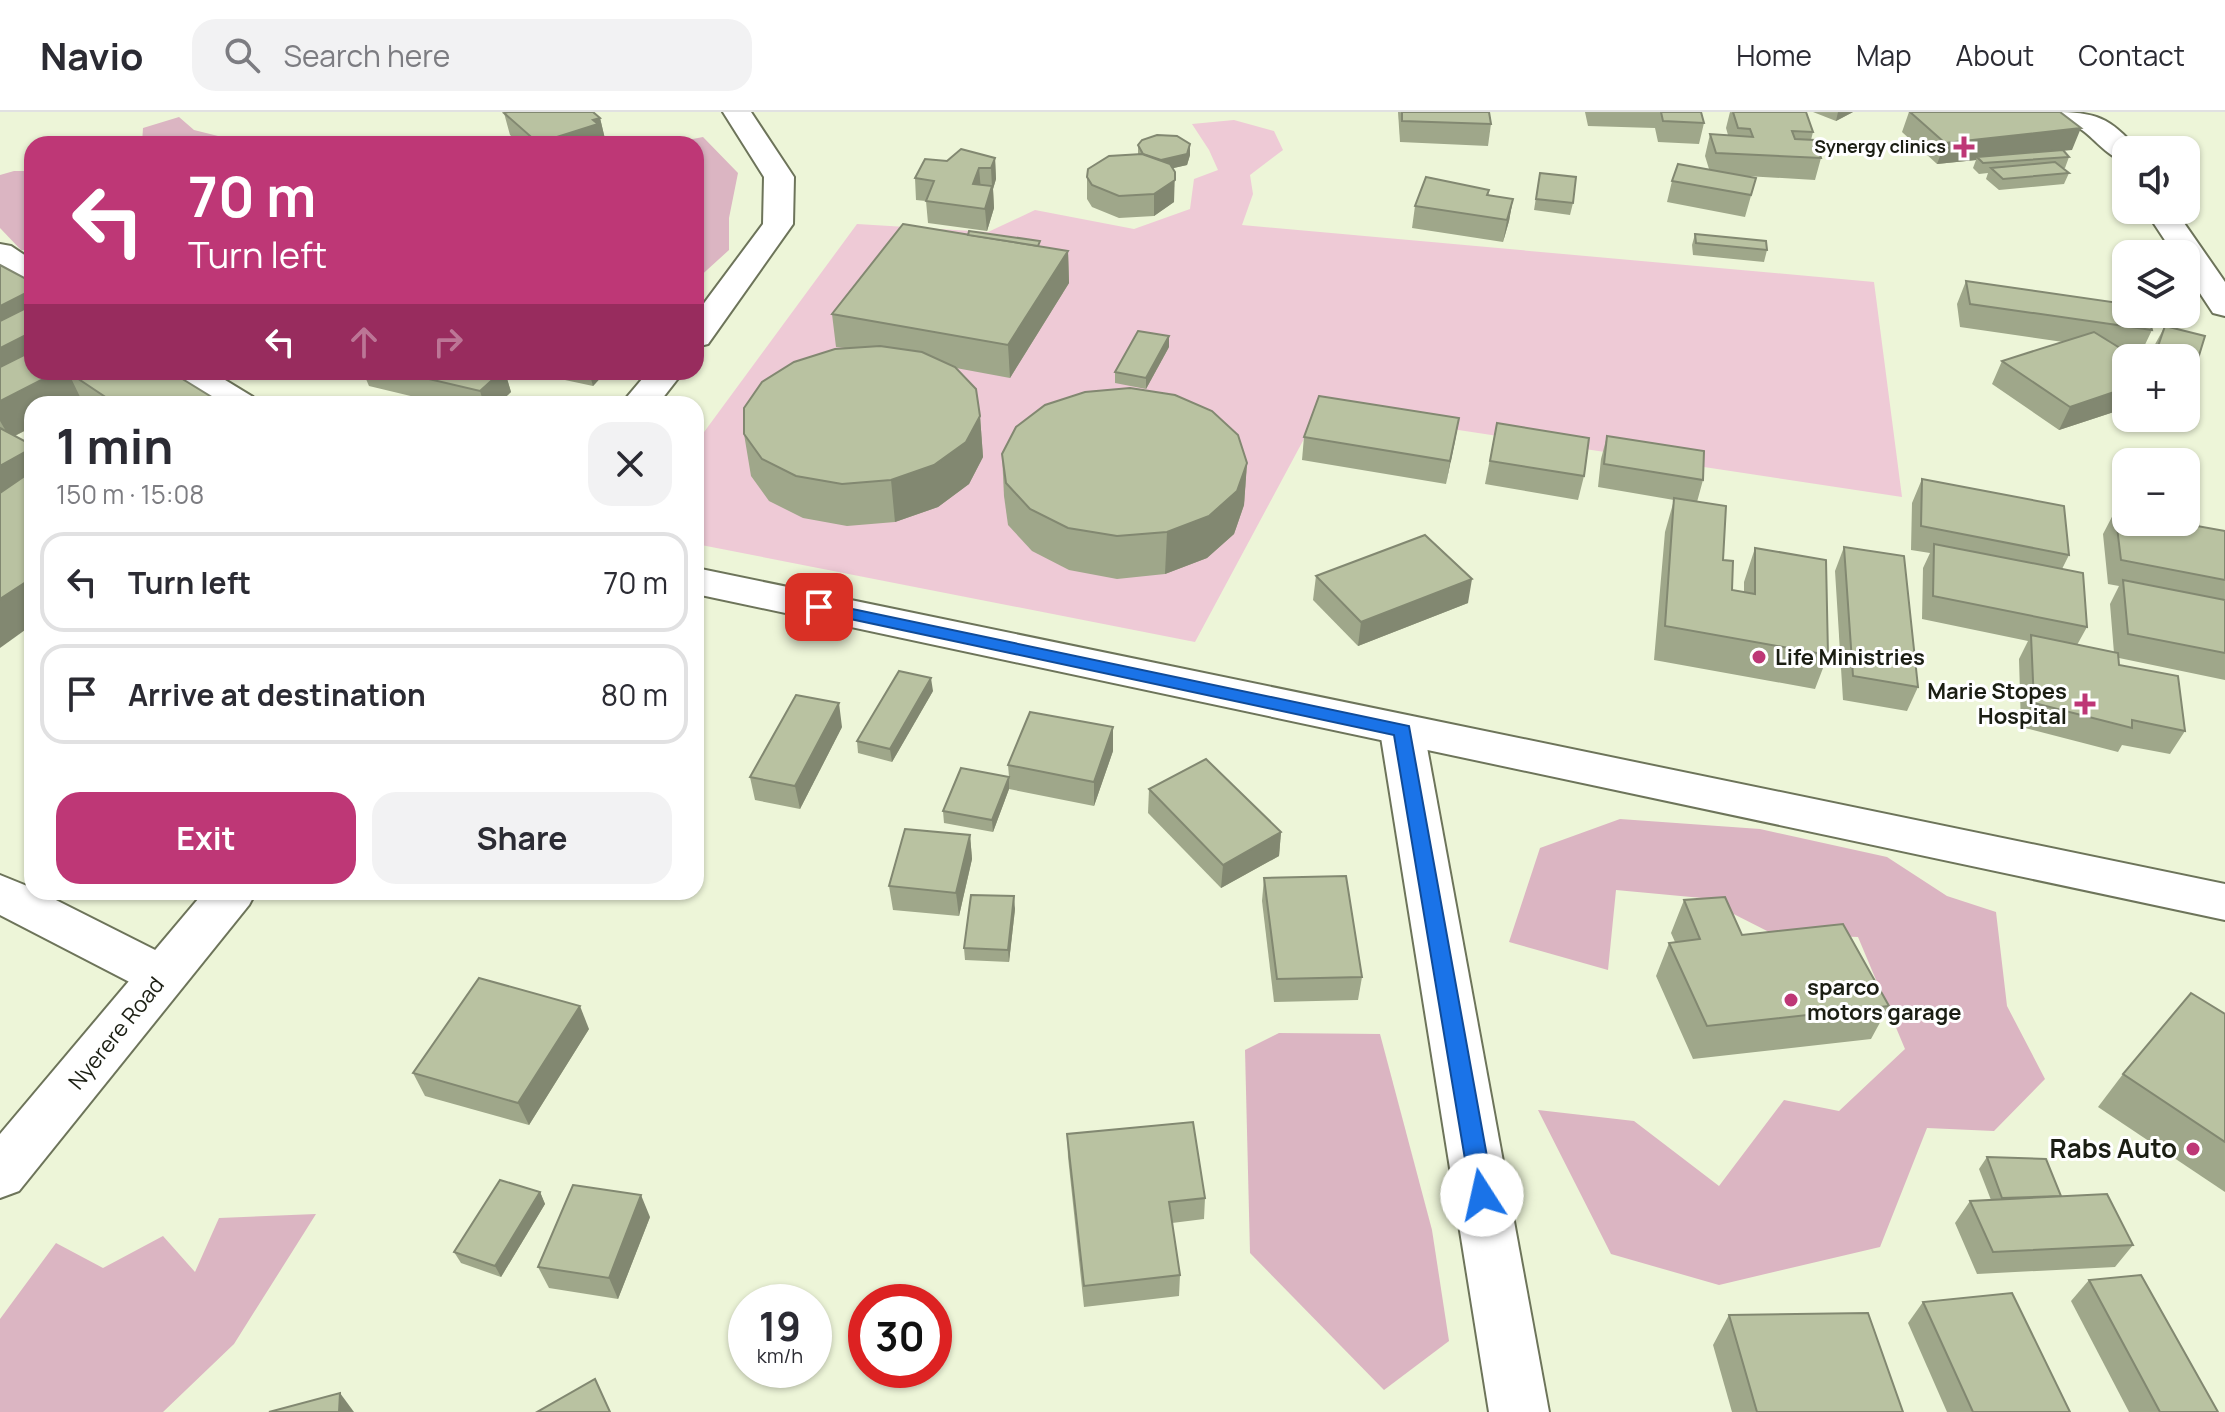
<!DOCTYPE html>
<meta charset="utf-8">
<style>
body{margin:0;font-family:Manrope,sans-serif;background:#f2f2f3;color:#2b2b33;height:100vh;display:flex;flex-direction:column;font-size:30px;white-space:nowrap}
*{box-sizing:border-box;margin:0}
p{font-size:26px;color:#7c7c81}
.icon{flex:none;width:44px;height:44px;fill:none;stroke:currentColor;stroke-width:2;stroke-linecap:round;stroke-linejoin:round}
.map{position:relative;flex:1;overflow:hidden}
.details{position:absolute;left:24px;top:284px;width:680px;height:504px;display:flex;flex-direction:column;background:#fff;border-radius:24px;box-shadow:0 2px 6px #0004}
.details>*{flex:none}
.top-card{position:absolute;left:24px;top:24px;width:680px;height:244px;border-radius:24px;box-shadow:0 2px 6px #0004;background:#be3776;color:#fff;overflow:hidden}
.buttons{position:absolute;left:2112px;top:24px;display:grid;gap:16px}
.buttons a{display:grid;place-items:center;width:88px;height:88px;border-radius:16px;background:#fff;box-shadow:0 2px 6px #0004;font-size:40px}
.speed{position:absolute;left:728px;top:1172px;display:flex;gap:16px;font-size:40px;font-weight:700;text-align:center}
.speed>*{display:grid;place-content:center;width:104px;height:104px;border-radius:50%;background:#fff;box-shadow:0 2px 6px #0004;line-height:1}
.speed small{font-size:20px;font-weight:400}
.speed .limit{border:12px solid #d22;background:#fff;color:#111}
.pin{position:absolute;display:grid;place-items:center;width:68px;height:68px;color:#fff;margin:-34px;border-radius:16px;box-shadow:0 4px 12px #0006}
.me{position:absolute;width:88px;margin:-44px;rotate:350deg;stroke-linejoin:round;filter:drop-shadow(0 0 6px #0008)}
.turn{display:flex;align-items:center;gap:28px;height:168px;padding:0 32px;font-size:36px}
.turn .icon{width:104px;height:104px;stroke-width:2.5}
.turn b{display:block;font-size:56px;line-height:68px}
.lanes{display:flex;align-items:center;height:76px;padding:0 32px;background:#0003;justify-content:center;gap:40px;direction:ltr}
.lanes .off{opacity:.35}
.round{display:grid;place-items:center;flex:none;width:84px;height:84px;border-radius:24px;background:#f2f2f3}
.overview{display:flex;align-items:center;justify-content:space-between;height:136px;padding:0 32px}
h1{font-size:48px;font-weight:700;line-height:60px}
.button{display:flex;gap:16px;margin-top:auto;padding:16px 32px}
.button a{flex:1;height:92px;border-radius:24px;background:#be3776;color:#fff;font-size:32px;font-weight:700;line-height:92px;text-align:center}
.button a+a{background:#f2f2f3;color:#2b2b33}
ul{padding:0;list-style:none}
li{display:flex;align-items:center;gap:24px;height:100px;margin:0 16px 12px;padding:0 16px;border:4px solid #e1e1e2;border-radius:24px}
li div{flex:1}
li b{display:block;font-size:30px}
li em{font-style:normal}
header{display:flex;align-items:center;gap:48px;box-sizing:border-box;height:112px;padding:0 40px;background:#fff;border-bottom:2px solid #e1e1e2}
header strong{font-size:38px}
nav{display:flex;gap:44px;margin-inline-start:auto;font-size:28px}
.search{width:560px;height:72px;background:#f2f2f3;display:flex;align-items:center;gap:20px;box-sizing:border-box;padding:0 28px;border-radius:24px;color:#7c7c81;font-size:30px}
.map>svg:first-child{display:block}
.green{fill:#eecad6}
.forest{fill:#dbb5c2}
.lines{fill:none;stroke-linecap:round;stroke-linejoin:round}
.street-casing{stroke:#6d745a;stroke-width:4}
.secondary-casing{stroke:#6d745a;stroke-width:4}
.street{fill:#fff;fill-rule:evenodd}
.secondary{fill:#fff;fill-rule:evenodd}
.wall{fill:#9fa78a}
.shaded-wall{fill:#828871}
.building{fill:#b9c2a1;stroke:#828871;stroke-width:2}
.route{fill:#1a73e8;stroke:#114b97;stroke-width:2}
.poi-dot{fill:#be3776;stroke:#fff;stroke-width:3}
.labels{text-anchor:middle;stroke-width:6;stroke-linejoin:round;paint-order:stroke}
.far-poi-label{font-size:18px;font-weight:bold;fill:#1b1e13;stroke:#fff;text-anchor:end}
.poi-label{font-size:22px;font-weight:bold;fill:#1b1e13;stroke:#fff;text-anchor:start}
.street-label{font-size:22px;fill:#1b1e13;stroke:#fff}
.near-poi-label{font-size:26px;font-weight:bold;fill:#1b1e13;stroke:#fff;text-anchor:end}
</style>
<header>
<strong>Navio</strong>
<div class="search"><svg class="icon" aria-label="search" viewBox="0 0 24 24"><circle cx="10" cy="10" r="6"/><path d="M15 15l6 6"/></svg>Search here</div>
<nav><a>Home</a><a>Map</a><a>About</a><a>Contact</a></nav>
</header>
<div class="map">
<svg width="2225" height="1300" viewBox="0 0 2225 1300">
<rect width="100%" height="100%" fill="#edf5d8"/>
<polygon class="green" points="1234,8 1274,19 1283,38 1250,63 1253,82 1242,113 1874,170 1902,385 1320,297 1195,530 696,432 696,331 857,112 988,120 1035,98 1134,117 1190,97 1194,67 1218,58 1209,38 1192,12"/>
<g class="forest">
<polygon points="179,5 194,18 218,24 214,32 142,32 143,16"/>
<polygon points="703,25 738,61 729,106 729,138 696,168 696,32 667,32"/>
<polygon points="14,59 32,59 32,138 21,138 0,116 0,63"/>
<polygon points="1620,707 1760,717 1887,745 1947,784 1996,800 2007,894 2045,967 1994,1019 1927,1016 1880,1135 1719,1173 1611,1142 1538,998 1634,1009 1719,1074 1784,988 1839,999 1905,937 1858,825 1773,822 1702,786 1616,778 1608,858 1509,830 1540,736"/>
<polygon points="1279,921 1380,922 1432,1118 1449,1229 1384,1278 1250,1141 1245,938"/>
<polygon points="316,1102 234,1232 163,1300 0,1300 0,1207 56,1131 103,1156 163,1124 195,1160 219,1106"/>
</g>
<g class="lines">
<defs>
<g id="street">
<path d="M 2053,0 C 2095,0 2110,5 2138,38 L 2126,38 L 2126,50 C 2108,45 2097,29 2082,18 C 2072,11 2060,10 2053,0 Z"/>
<polygon points="2145,98 2175,98 2225,170 2225,204 2213,201 2186,160 2186,142 2174,142"/>
<polygon points="1402,604 1417,608 1424,619 1549,1300 1489,1300 1380,619 1387,608"/>
<polygon points="0,763 32,776 32,780 40,780 179,850 187,864 179,878 162,884 145,878 0,803"/>
</g>
<g id="secondary">
<polygon points="723,0 751,0 794,65 793,112 708,232 696,235 696,202 763,112 764,65"/>
<polygon points="0,132 11,134 32,148 32,172 21,169 0,155"/>
<polygon points="170,260 212,260 253,285 259,292 216,292 175,267"/>
<polygon points="648,260 683,260 658,292 621,292"/>
<polygon points="696,456 2225,772 2225,808 696,482"/>
<polygon points="204,780 256,780 249,793 19,1079 0,1086 0,1022"/>
</g>
</defs>
<use href="#street" class="street-casing"/>
<use href="#secondary" class="secondary-casing"/>
<use href="#street" class="street"/>
<use href="#secondary" class="secondary"/>
</g>
<g class="wall">
<polygon points="1398,0 1489,0 1491,12 1488,34 1400,30"/>
<polygon points="1585,0 1701,0 1704,11 1699,32 1658,30 1655,16 1588,14"/>
<polygon points="1730,0 1806,0 1813,20 1811,28 1821,46 1815,68 1746,64 1756,66 1745,105 1667,90 1672,69 1709,57 1705,44 1710,22 1728,23 1726,16"/>
<polygon points="1813,0 1853,0 1836,9"/>
<polygon points="1909,0 2060,0 2072,38 2063,38 2069,45 2065,56 2062,56 2069,61 2064,72 1999,78 1986,67 1988,61 1979,62 1973,56 1976,48 1937,52 1902,20"/>
<polygon points="504,1 600,6 605,27 601,29 602,32 521,32 510,23"/>
<polygon points="1138,33 1190,43 1187,53 1173,56 1174,90 1154,104 1119,106 1092,95 1087,87 1087,65 1138,42"/>
<polygon points="995,46 996,67 993,77 994,96 987,119 928,111 926,89 916,88 915,66 947,49"/>
<polygon points="1540,61 1573,91 1570,103 1534,98"/>
<polygon points="1489,78 1488,84 1513,87 1509,109 1503,130 1412,116 1415,94"/>
<polygon points="1695,122 1767,138 1764,150 1693,143 1692,133"/>
<polygon points="1040,135 1068,139 1069,171 1010,266 956,256 980,304 983,345 969,372 938,395 895,410 847,414 803,406 769,389 751,364 744,322 845,236 836,235 832,202"/>
<polygon points="0,153 32,260 171,260 223,292 84,292 82,289 32,292 32,315 15,324 0,536"/>
<polygon points="1966,169 2152,218 2141,241 2124,239 2126,246 2126,296 2059,318 1992,272 2002,249 2063,230 1960,215 1957,192"/>
<polygon points="2165,214 2205,224 2192,266 2186,278 2186,246 2150,246 2153,236"/>
<polygon points="1169,235 1146,277 1115,271 1115,260"/>
<polygon points="363,260 505,260 511,280 498,292 444,292 369,274"/>
<polygon points="549,260 606,260 593,274 551,265"/>
<polygon points="1459,306 1446,372 1302,348 1304,325"/>
<polygon points="1497,311 1584,364 1578,388 1485,372"/>
<polygon points="1607,324 1703,368 1697,390 1723,448 1732,478 1744,480 1744,470 1755,436 1828,543 1815,577 1654,548 1665,420 1674,388 1598,375 1601,347"/>
<polygon points="1002,342 1247,351 1244,393 1234,422 1207,446 1165,462 1117,467 1069,458 1032,439 1008,413 1004,384"/>
<polygon points="1922,367 2069,443 2062,457 2087,515 2077,533 2114,541 2110,492 2119,474 2108,472 2103,422 2115,399 2225,419 2225,568 2119,546 2119,553 2185,619 2170,642 2122,633 2118,640 2021,615 2019,547 2028,529 1922,507 1923,456 1930,441 1911,438 1912,391"/>
<polygon points="1844,435 1918,575 1907,599 1843,588 1835,459"/>
<polygon points="1316,464 1468,491 1358,534 1313,488"/>
<polygon points="933,579 892,650 858,641 857,629"/>
<polygon points="842,615 800,697 755,688 750,665"/>
<polygon points="1113,639 1094,694 1009,677 993,720 944,711 943,699 1009,665 1008,653"/>
<polygon points="1149,677 1281,720 1279,744 1221,776 1148,701"/>
<polygon points="970,723 972,747 959,804 893,798 889,774"/>
<polygon points="1264,766 1362,865 1358,888 1274,890 1262,789"/>
<polygon points="1684,788 1742,823 1889,894 1871,927 1693,947 1656,864 1669,831 1675,830 1671,821"/>
<polygon points="1015,797 1009,850 965,848 964,836"/>
<polygon points="2225,902 2225,1080 2098,995 2123,962"/>
<polygon points="589,917 529,1013 425,984 413,961"/>
<polygon points="1067,1022 1205,1086 1204,1107 1172,1111 1180,1163 1179,1184 1084,1195 1068,1045"/>
<polygon points="1987,1045 2061,1084 2133,1133 2115,1155 1977,1162 1955,1111 1970,1089 1991,1088 1979,1057"/>
<polygon points="540,1080 545,1092 501,1165 461,1151 454,1140"/>
<polygon points="650,1105 618,1187 549,1176 538,1155"/>
<polygon points="2089,1168 2218,1300 2129,1300 2071,1189"/>
<polygon points="1923,1190 2070,1300 1947,1300 1908,1211"/>
<polygon points="1729,1203 1903,1300 1732,1300 1713,1233"/>
</g>
<g class="shaded-wall">
<polygon points="1838,0 1853,0 1836,9"/>
<polygon points="600,6 605,27 601,29 602,32 538,32 538,31"/>
<polygon points="2081,16 2072,38 1979,47 1977,45 1976,48 1937,52 1945,31"/>
<polygon points="1190,32 1190,43 1187,53 1161,59 1161,48"/>
<polygon points="995,46 996,67 993,77 994,96 987,119 985,97 992,75 991,56"/>
<polygon points="979,56 981,78 973,72"/>
<polygon points="1175,60 1174,90 1154,104 1154,82"/>
<polygon points="1513,87 1509,109 1503,130 1507,108"/>
<polygon points="1068,139 1069,171 1010,266 1008,233"/>
<polygon points="32,178 32,260 0,277 0,194"/>
<polygon points="1169,224 1169,235 1146,277 1146,266"/>
<polygon points="57,260 133,260 68,260 82,289 75,292 32,292 32,315 10,326 0,309 0,289"/>
<polygon points="501,260 505,260 511,280 498,292 484,292 480,279"/>
<polygon points="589,260 606,260 593,274"/>
<polygon points="2126,276 2126,296 2059,318 2070,295"/>
<polygon points="980,304 983,345 969,372 938,395 895,410 891,368"/>
<polygon points="1459,306 1455,329 1446,372 1450,349"/>
<polygon points="32,336 32,380 0,398 0,354"/>
<polygon points="1247,351 1244,393 1234,422 1207,446 1165,462 1167,420"/>
<polygon points="32,466 32,513 0,536 0,487"/>
<polygon points="1472,467 1468,491 1358,534 1361,510"/>
<polygon points="931,566 933,579 892,650 890,637"/>
<polygon points="839,591 842,615 800,697 795,674"/>
<polygon points="1113,615 1113,639 1094,694 1094,670"/>
<polygon points="1009,665 1009,677 993,720 992,708"/>
<polygon points="1281,720 1279,744 1221,776 1223,753"/>
<polygon points="970,723 972,747 959,804 956,781"/>
<polygon points="1014,784 1015,797 1009,850 1008,838"/>
<polygon points="580,894 589,917 529,1013 518,991"/>
<polygon points="540,1080 545,1092 501,1165 495,1154"/>
<polygon points="641,1083 650,1105 618,1187 609,1166"/>
<polygon points="340,1281 354,1300 339,1300"/>
</g>
<g class="building">
<polygon points="508,0 593,0 600,6 593,8 598,12 538,31 504,1"/>
<polygon points="1402,0 1489,0 1491,12 1402,9"/>
<polygon points="1661,0 1701,0 1704,11 1663,9"/>
<polygon points="1733,0 1806,0 1813,20 1792,19 1795,27 1815,28 1821,46 1716,41 1710,22 1753,25 1750,17 1738,16"/>
<polygon points="1910,0 2060,0 2081,16 1945,31"/>
<polygon points="1157,23 1177,24 1190,32 1187,42 1161,48 1143,42 1138,33 1142,28"/>
<polygon points="961,37 995,46 991,56 979,56 973,72 992,74 985,97 926,89 934,69 915,66 925,47 947,49"/>
<polygon points="2063,38 2069,45 1983,51 1977,45"/>
<polygon points="1142,42 1170,52 1175,60 1175,68 1154,82 1119,84 1092,73 1087,65 1088,57 1109,44"/>
<polygon points="2055,50 2069,61 2003,67 1991,56"/>
<polygon points="1678,52 1756,66 1751,83 1672,69"/>
<polygon points="1540,61 1576,65 1573,91 1536,87"/>
<polygon points="1426,65 1489,78 1487,83 1513,87 1507,108 1415,94"/>
<polygon points="903,112 1068,139 1008,233 832,202"/>
<polygon points="969,119 1040,129 1038,134 968,123"/>
<polygon points="1695,122 1766,129 1767,138 1696,131"/>
<polygon points="0,153 32,170 32,178 0,194"/>
<polygon points="1966,169 2126,192 2126,202 2148,202 2152,218 1970,192"/>
<polygon points="32,193 32,220 0,236 0,209"/>
<polygon points="2165,214 2205,224 2192,266 2186,265 2186,246 2154,246"/>
<polygon points="1138,219 1169,224 1146,266 1115,260"/>
<polygon points="2094,220 2136,246 2126,246 2126,276 2070,295 2002,249"/>
<polygon points="880,234 922,240 955,255 976,277 980,304 966,330 934,353 891,368 842,372 796,364 762,347 744,322 744,296 762,270 794,250 835,237"/>
<polygon points="32,239 32,260 57,260 0,289 0,255"/>
<polygon points="68,260 171,260 223,292 116,292"/>
<polygon points="399,260 501,260 480,279"/>
<polygon points="1130,276 1175,283 1212,299 1238,323 1247,351 1237,379 1209,404 1167,420 1117,424 1068,416 1030,397 1006,371 1002,342 1016,315 1045,293 1085,280"/>
<polygon points="1319,284 1459,306 1450,349 1304,325"/>
<polygon points="1497,311 1589,326 1584,364 1490,349"/>
<polygon points="0,316 32,333 32,336 0,354"/>
<polygon points="1607,324 1704,339 1703,368 1604,352"/>
<polygon points="32,359 32,466 0,487 0,381"/>
<polygon points="1922,367 2064,394 2069,443 1921,414"/>
<polygon points="1674,386 1726,394 1723,448 1733,449 1732,478 1755,482 1755,436 1826,448 1828,543 1665,514"/>
<polygon points="2115,399 2126,401 2126,410 2175,410 2225,419 2225,468 2121,448"/>
<polygon points="1425,423 1472,467 1361,510 1316,464"/>
<polygon points="1934,432 2083,461 2087,515 1933,484"/>
<polygon points="1844,435 1904,444 1918,575 1853,564"/>
<polygon points="2123,468 2225,488 2225,541 2128,522"/>
<polygon points="2031,523 2118,541 2119,553 2178,564 2185,619 2132,608 2132,616 2034,591"/>
<polygon points="899,559 931,566 890,637 857,629"/>
<polygon points="796,583 839,591 795,674 750,665"/>
<polygon points="1030,600 1113,615 1094,670 1008,653"/>
<polygon points="1206,647 1281,720 1223,753 1149,677"/>
<polygon points="961,656 1009,665 992,708 943,699"/>
<polygon points="905,717 970,723 956,781 889,774"/>
<polygon points="1346,764 1362,865 1277,867 1264,766"/>
<polygon points="971,783 1014,784 1008,838 964,836"/>
<polygon points="1725,785 1742,823 1843,812 1889,894 1707,914 1669,831 1700,827 1684,788"/>
<polygon points="479,866 580,894 518,991 413,961"/>
<polygon points="2191,881 2225,902 2225,1030 2123,962"/>
<polygon points="1193,1010 1205,1086 1169,1090 1180,1163 1084,1174 1067,1022"/>
<polygon points="1987,1045 2046,1047 2061,1084 2002,1086"/>
<polygon points="500,1068 540,1080 495,1154 454,1140"/>
<polygon points="573,1073 641,1083 609,1166 538,1155"/>
<polygon points="2107,1082 2133,1133 1993,1140 1970,1089"/>
<polygon points="2141,1163 2218,1300 2160,1300 2089,1168"/>
<polygon points="2012,1181 2070,1300 1973,1300 1923,1190"/>
<polygon points="1868,1201 1903,1300 1757,1300 1729,1203"/>
<polygon points="595,1267 610,1300 537,1300"/>
<polygon points="340,1281 339,1300 269,1300"/>
</g>
<polygon class="route" points="819,490 1409,614 1494,1083 1490,1090 1482,1093 1474,1090 1471,1083 1394,623 813,499 810,495"/>
<g class="poi-dot">
<path d="M1960 23h8v8h8v8h-8v8h-8v-8h-8v-8h8z"/>
<circle cx="1759" cy="545" r="8"/>
<path d="M2081 580h8v8h8v8h-8v8h-8v-8h-8v-8h8z"/>
<circle cx="1791" cy="888" r="8"/>
<circle cx="2193" cy="1037" r="8"/>
</g>
<g class="labels">
<g class="far-poi-label">
<text x="1946" y="41">Synergy clinics</text>
</g>
<g class="poi-label">
<text x="1775" y="553">Life Ministries</text>
<text x="2067" y="587" text-anchor="end">Marie Stopes<tspan x="2067" dy="25">Hospital</tspan></text>
<text x="1807" y="883">sparco<tspan x="1807" dy="25">motors garage</tspan></text>
</g>
<g class="street-label">
<text transform="translate(116 921) rotate(-51)" y="8">Nyerere Road</text>
</g>
<g class="near-poi-label">
<text x="2177" y="1046">Rabs Auto</text>
</g>
</g>
</svg>
<div class="buttons">
<a><svg class="icon" aria-label="sound" viewBox="0 0 24 24"><path d="M4 9h4l5-4v14l-5-4H4zM17 9q2 3 0 6"/></svg></a>
<a><svg class="icon" aria-label="layers" viewBox="0 0 24 24"><path d="M12 4l9 5-9 5-9-5zM3 14l9 5 9-5"/></svg></a>
<a>+</a>
<a>−</a>
</div>
<div class="speed"><div>19<small>km/h</small></div><div class="limit">30</div></div>
<div class="pin" style="left:819px;top:495px;background:#d93025"><svg class="icon" aria-label="arrive" viewBox="0 0 24 24"><path d="M6 21V4h12l-3 4 3 4H6"/></svg></div>
<svg class="me" style="left:1482px;top:1083px" viewBox="-20 -20 40 40"><circle r="19" fill="#fff"/><path d="M0-13L10 11 0 6-10 11z" fill="#1a73e8"/></svg>
<div class="top-card">
<div class="turn"><svg class="icon" aria-label="left" viewBox="0 0 24 24"><path d="M17 20v-9H6M10 6l-5 5 5 5"/></svg><div><b>70 m</b>Turn left</div></div>
<div class="lanes"><svg class="icon" aria-label="left" viewBox="0 0 24 24"><path d="M17 20v-9H6M10 6l-5 5 5 5"/></svg><svg class="icon off" aria-label="ahead" viewBox="0 0 24 24"><path d="M12 20V5M6 11l6-6 6 6"/></svg><svg class="icon off" aria-label="right" viewBox="0 0 24 24"><path d="M7 20v-9h11M14 6l5 5-5 5"/></svg></div>
</div>
<section class="details">
<div class="overview"><div><h1>1 min</h1><p>150 m · 15:08</p></div><a class="round"><svg class="icon" aria-label="close" viewBox="0 0 24 24"><path d="M6 6l12 12M18 6L6 18"/></svg></a></div>
<ul>
<li><svg class="icon" aria-label="left" viewBox="0 0 24 24"><path d="M17 20v-9H6M10 6l-5 5 5 5"/></svg><div><b>Turn left</b></div><em>70 m</em></li>
<li><svg class="icon" aria-label="arrive" viewBox="0 0 24 24"><path d="M6 21V4h12l-3 4 3 4H6"/></svg><div><b>Arrive at destination</b></div><em>80 m</em></li>
</ul>
<div class="button"><a>Exit</a><a>Share</a></div>
</section>
</div>
